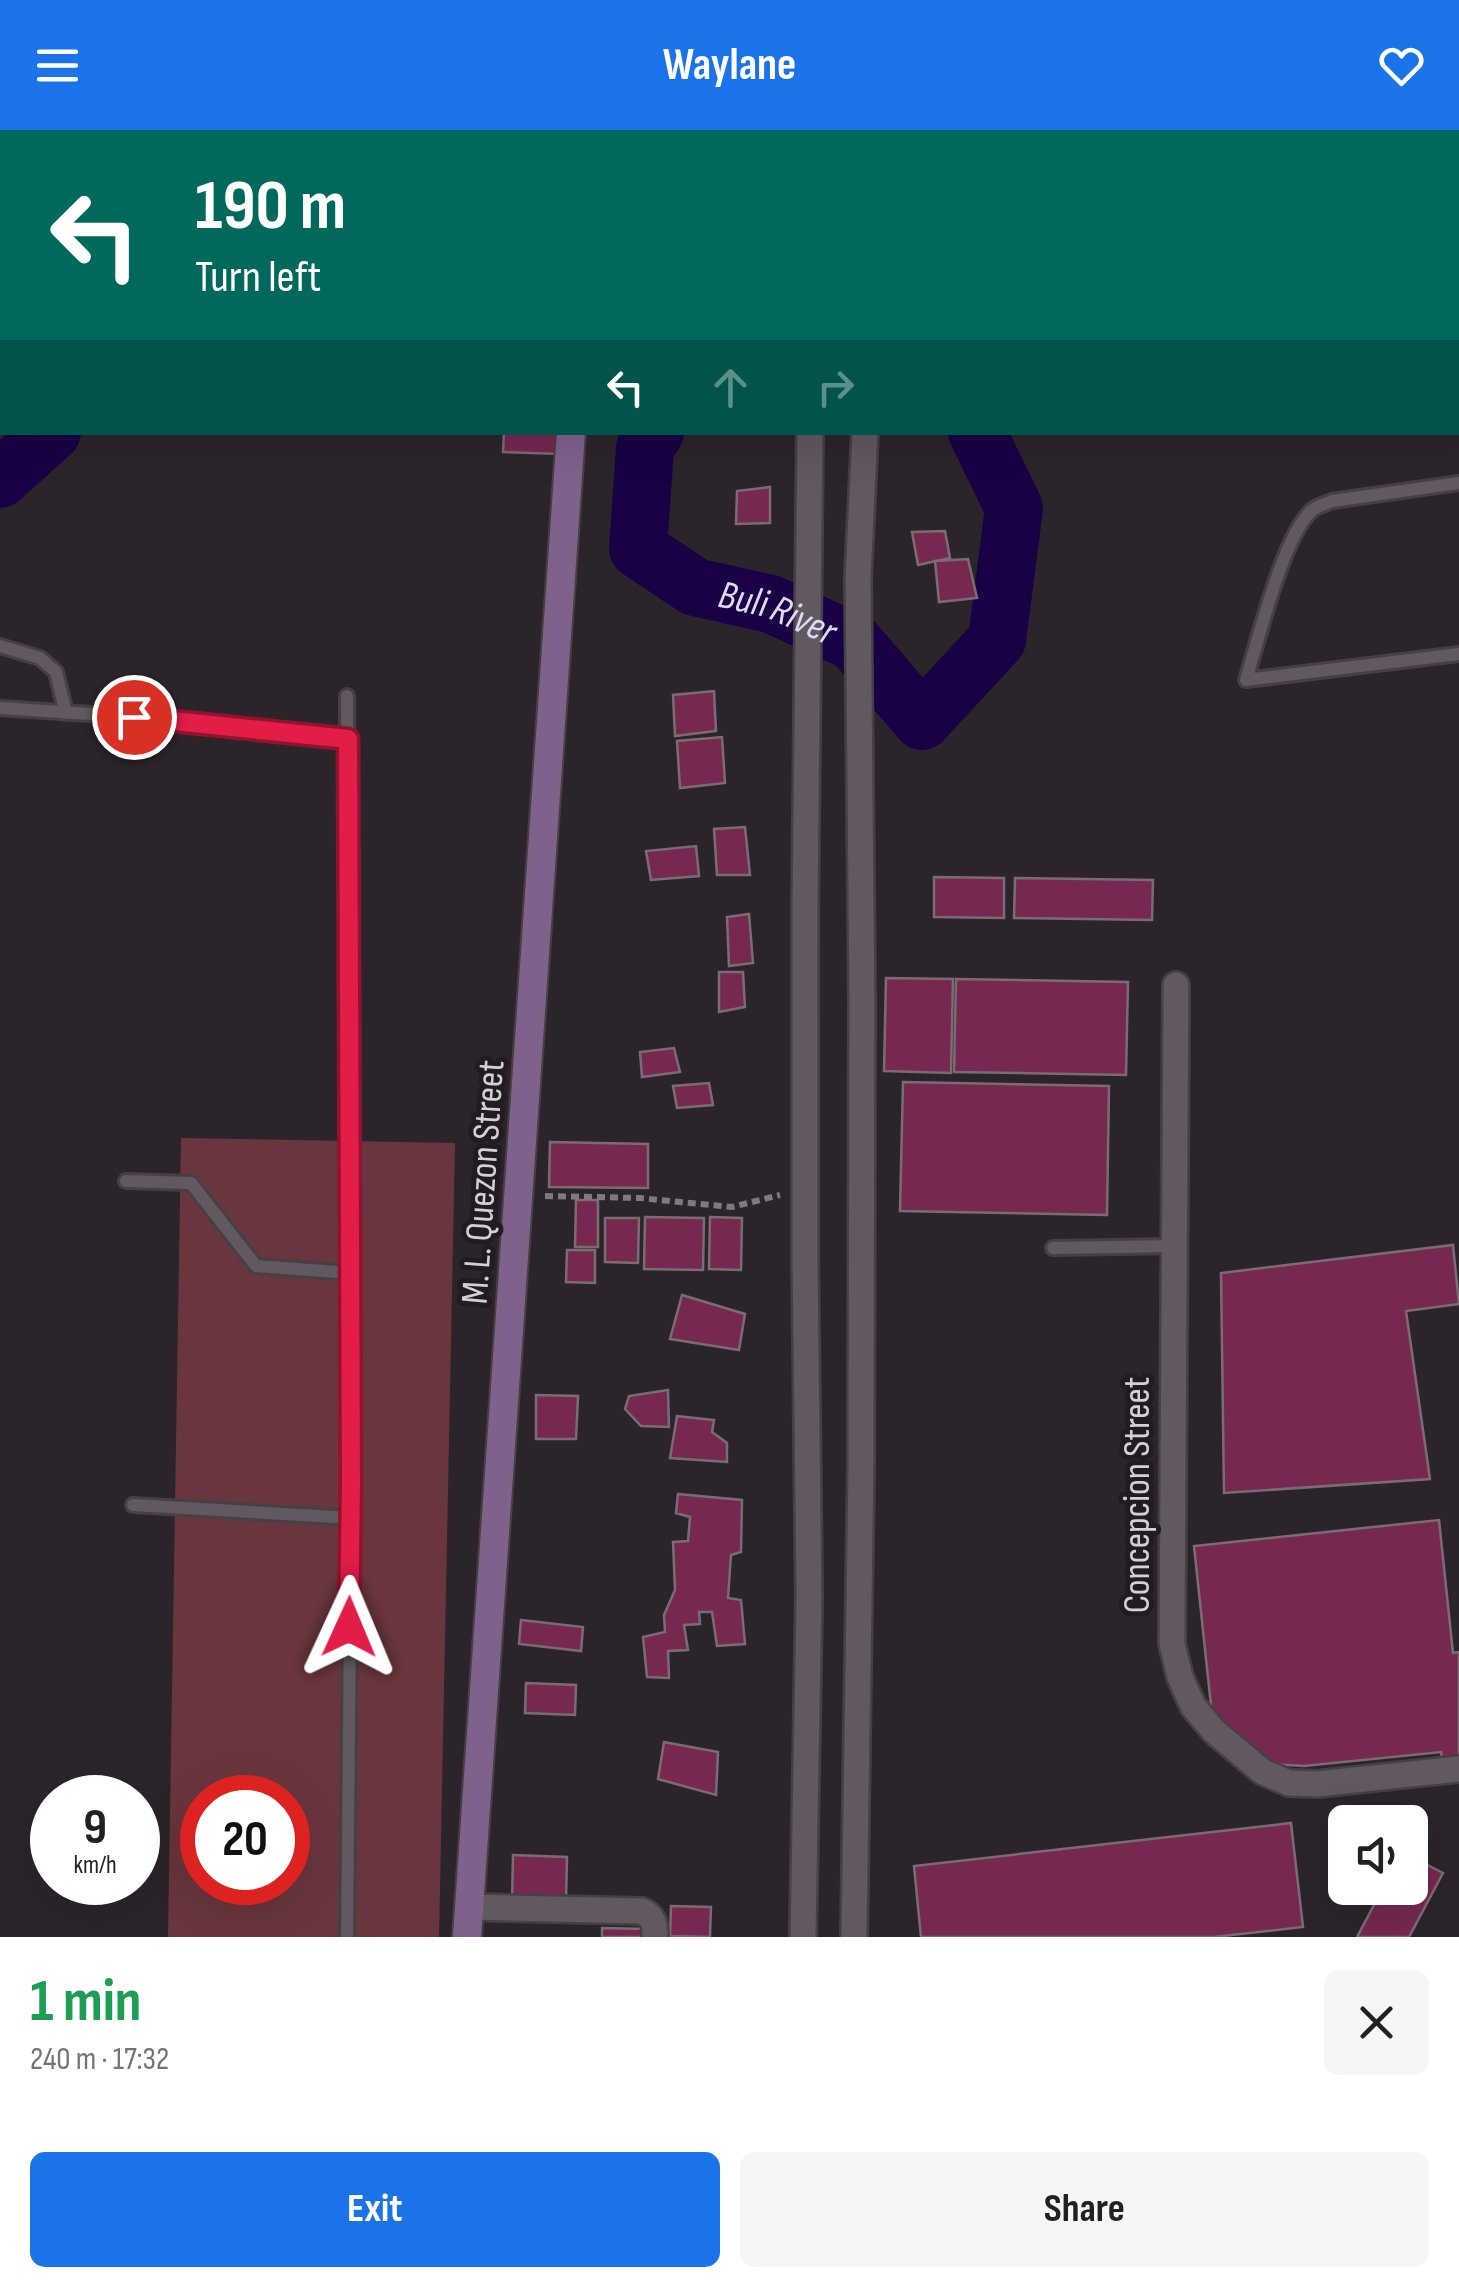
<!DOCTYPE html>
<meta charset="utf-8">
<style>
body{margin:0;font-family:"Sofia Sans Condensed",sans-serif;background:#f6f6f6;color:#202124;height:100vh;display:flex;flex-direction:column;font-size:38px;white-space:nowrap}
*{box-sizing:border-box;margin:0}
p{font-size:32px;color:#757577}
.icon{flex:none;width:55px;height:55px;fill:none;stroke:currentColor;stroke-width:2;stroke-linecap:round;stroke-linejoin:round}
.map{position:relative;height:1807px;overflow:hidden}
.side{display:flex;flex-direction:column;background:#fff;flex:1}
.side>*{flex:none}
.banner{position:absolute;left:0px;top:0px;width:1460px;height:305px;box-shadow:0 10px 40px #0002;background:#00695c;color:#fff;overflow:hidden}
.controls{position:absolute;left:1328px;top:1675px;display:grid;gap:20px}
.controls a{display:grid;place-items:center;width:100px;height:100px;border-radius:15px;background:#fff;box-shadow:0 10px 40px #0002;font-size:50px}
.speed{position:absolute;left:30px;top:1645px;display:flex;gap:20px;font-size:50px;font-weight:700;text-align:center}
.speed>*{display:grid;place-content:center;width:130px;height:130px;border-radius:50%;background:#fff;box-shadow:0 10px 40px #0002;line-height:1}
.speed small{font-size:25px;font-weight:400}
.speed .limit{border:15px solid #d22;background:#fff;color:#111}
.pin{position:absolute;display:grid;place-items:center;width:85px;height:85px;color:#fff;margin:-42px;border:5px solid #fff;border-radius:50%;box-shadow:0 2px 10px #0007}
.me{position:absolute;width:110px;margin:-55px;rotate:1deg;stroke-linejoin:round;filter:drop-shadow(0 0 8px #0008)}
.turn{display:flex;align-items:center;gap:35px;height:210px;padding:0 30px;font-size:45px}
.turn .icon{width:130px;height:130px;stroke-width:2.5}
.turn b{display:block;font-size:70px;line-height:85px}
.lanes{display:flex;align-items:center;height:95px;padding:0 30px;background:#0003;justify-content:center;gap:50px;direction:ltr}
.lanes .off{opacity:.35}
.round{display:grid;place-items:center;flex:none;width:105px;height:105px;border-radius:15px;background:#f6f6f6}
.overview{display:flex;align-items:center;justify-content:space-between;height:170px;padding:0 30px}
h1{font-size:60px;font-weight:700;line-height:75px;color:#1e9e55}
.cta{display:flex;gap:20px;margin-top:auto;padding:20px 30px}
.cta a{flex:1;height:115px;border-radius:15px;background:#1a73e8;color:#fff;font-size:40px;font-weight:700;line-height:115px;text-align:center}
.cta a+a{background:#f6f6f6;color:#202124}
header{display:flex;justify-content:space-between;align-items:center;height:130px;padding:0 30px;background:#1a73e8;color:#fff;font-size:45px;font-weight:700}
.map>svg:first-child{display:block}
.green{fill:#6a363d;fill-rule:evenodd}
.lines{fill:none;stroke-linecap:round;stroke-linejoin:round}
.river{stroke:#1a0045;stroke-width:58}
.building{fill:#762850;stroke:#796d72;stroke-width:2.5}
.service-casing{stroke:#464045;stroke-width:18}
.minor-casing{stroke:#464045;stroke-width:30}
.secondary-casing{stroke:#464045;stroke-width:32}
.path{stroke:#807a80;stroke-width:6;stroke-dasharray:8 5;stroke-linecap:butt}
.service{stroke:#615860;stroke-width:12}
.minor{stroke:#615860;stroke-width:25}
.secondary{stroke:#7f628c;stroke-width:28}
.route-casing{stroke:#92132f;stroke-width:25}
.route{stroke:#e11d48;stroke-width:18}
.labels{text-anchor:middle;stroke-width:10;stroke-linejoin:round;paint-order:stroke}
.street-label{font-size:38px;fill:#d5d0d5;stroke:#221b21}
.water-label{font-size:40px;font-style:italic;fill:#dddbf1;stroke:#221b21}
</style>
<header><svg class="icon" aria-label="menu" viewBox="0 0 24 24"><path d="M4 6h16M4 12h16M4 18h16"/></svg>Waylane<svg class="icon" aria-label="heart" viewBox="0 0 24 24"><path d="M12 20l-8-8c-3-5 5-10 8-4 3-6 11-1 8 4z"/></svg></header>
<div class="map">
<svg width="1459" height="1807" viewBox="0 0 1459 1807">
<rect width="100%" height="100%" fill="#2c242b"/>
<path class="green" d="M 181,1008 L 455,1013 L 439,1807 L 168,1807 ZM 202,1668 L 288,1668 L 288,1752 L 202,1752 Z"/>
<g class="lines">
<g class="river">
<polyline points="662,0 664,2"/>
<polyline points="386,2 389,0"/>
<polyline points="1458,265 1459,265"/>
<path id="s1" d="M 655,302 L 645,318 L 638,419 L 695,457 L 771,474 L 854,512 L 922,591 L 997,510 L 1014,378 L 977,302"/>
<polyline points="0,349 52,302"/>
</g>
</g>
<g class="building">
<polygon points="136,0 358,0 355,2 137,2"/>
<polygon points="915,0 1069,0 1070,2 915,2"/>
<rect x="1100" y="0" width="126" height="2"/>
<polygon points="504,302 559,302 559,324 503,322"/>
<polygon points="770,357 770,393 736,394 737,361"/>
<polygon points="945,401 950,428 918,435 912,402"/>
<polygon points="968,429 977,468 939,472 935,431"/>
<polygon points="714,561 716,601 675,606 673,565"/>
<polygon points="722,607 725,653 680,658 677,611"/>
<polygon points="745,697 750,745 717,745 714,699"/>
<polygon points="696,716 699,746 651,750 646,721"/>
<polygon points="934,747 1004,748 1004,788 934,787"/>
<polygon points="1015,748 1153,750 1152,790 1014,788"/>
<polygon points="749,784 753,833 729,836 727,787"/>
<polygon points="719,842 743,842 745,877 719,882"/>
<polygon points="886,848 953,849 951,943 884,941"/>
<polygon points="956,849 1128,852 1126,945 954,942"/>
<polygon points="674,918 680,942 642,947 640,922"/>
<polygon points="903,952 1109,956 1107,1085 900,1081"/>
<polygon points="709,953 713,975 677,978 673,956"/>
<polygon points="550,1012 648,1014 648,1058 549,1057"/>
<polygon points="576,1070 598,1070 598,1117 575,1117"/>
<polygon points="645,1087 704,1088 703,1140 644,1139"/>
<polygon points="710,1087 742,1088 741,1140 709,1139"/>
<polygon points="605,1088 639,1088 638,1133 605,1132"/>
<polygon points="1453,1115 1459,1174 1406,1181 1430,1349 1224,1363 1221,1143"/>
<polygon points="567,1120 595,1120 595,1153 566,1152"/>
<polygon points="682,1165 745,1184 739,1220 670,1209"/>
<polygon points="668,1260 669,1297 641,1296 625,1279 629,1266"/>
<polygon points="536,1265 578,1266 576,1309 536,1309"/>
<polygon points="677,1286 714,1290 712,1302 727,1313 727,1332 670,1328"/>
<polygon points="678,1364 742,1370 741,1422 731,1425 728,1468 741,1470 745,1514 717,1516 712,1482 699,1482 700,1494 684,1495 688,1520 668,1521 669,1548 647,1547 643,1507 665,1502 664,1485 675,1460 673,1412 688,1411 690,1387 676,1383"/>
<polygon points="1439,1390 1453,1523 1459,1522 1459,1626 1442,1628 1441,1622 1304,1636 1272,1634 1212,1585 1194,1416"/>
<polygon points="521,1490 583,1497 581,1521 519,1514"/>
<polygon points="526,1553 576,1555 575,1585 525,1583"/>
<polygon points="664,1612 718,1622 716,1665 658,1649"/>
<polygon points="1291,1693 1303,1797 1214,1807 921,1807 914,1736"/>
<polygon points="513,1725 567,1727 566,1772 512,1771"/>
<polygon points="1410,1726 1443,1743 1409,1807 1357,1807 1383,1758 1410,1758"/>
<polygon points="671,1776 711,1777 710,1807 670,1806"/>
<polygon points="602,1798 649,1799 649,1807 602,1807"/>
</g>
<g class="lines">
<defs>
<g id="service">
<path d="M 1459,353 L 1332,371 C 1325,374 1317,376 1311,381 C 1283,407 1258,511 1246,550 L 1459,524"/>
<polyline points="0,516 40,528 56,542 66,583"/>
<polyline points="0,578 135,587 348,609"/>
<polyline points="126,1051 191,1053 256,1136 350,1143"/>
<polyline points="1053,1118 1175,1116"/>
<polyline points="133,1375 351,1388"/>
<polyline points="347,1807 351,1388 347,566"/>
</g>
<g id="minor">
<polyline points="811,0 811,2"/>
<polyline points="874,2 874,0"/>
<polyline points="1176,855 1172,1514 1180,1547 1193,1576 1214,1601 1263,1642 1289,1653 1317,1654 1459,1639"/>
<path d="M 469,1777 L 642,1781 C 654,1787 655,1794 655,1807"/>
<polyline points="803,1807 809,1468 805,1125 805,784 810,302"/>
<polyline points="854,1807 861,1336 862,871 858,448 865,302"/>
</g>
<g id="secondary">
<polyline points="587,2 587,0"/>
<polyline points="467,1807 571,302"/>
</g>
</defs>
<use href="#service" class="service-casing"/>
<use href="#minor" class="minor-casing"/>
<use href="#secondary" class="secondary-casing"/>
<polyline class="path" points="545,1066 640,1068 732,1077 780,1065"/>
<use href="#service" class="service"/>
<use href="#minor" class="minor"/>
<use href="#secondary" class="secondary"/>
</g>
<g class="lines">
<defs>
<polyline id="route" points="134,587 348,609 351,1353 349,1497"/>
</defs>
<use href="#route" class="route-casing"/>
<use href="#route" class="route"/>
</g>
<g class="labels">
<g class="street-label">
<text transform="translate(482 1052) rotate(-86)" y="13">M. L. Quezon Street</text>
<text transform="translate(1136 1365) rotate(-90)" y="13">Concepcion Street</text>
</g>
<g class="water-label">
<text dy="14" stroke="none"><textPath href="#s1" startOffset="275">Buli River</textPath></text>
</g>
</g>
</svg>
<div class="controls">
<a><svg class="icon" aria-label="sound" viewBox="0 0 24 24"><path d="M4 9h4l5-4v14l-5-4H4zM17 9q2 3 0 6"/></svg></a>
</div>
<div class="speed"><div>9<small>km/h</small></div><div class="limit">20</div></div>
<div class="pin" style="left:134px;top:587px;background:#d93025"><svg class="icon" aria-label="arrive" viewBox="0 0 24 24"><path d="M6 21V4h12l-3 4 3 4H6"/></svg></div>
<svg class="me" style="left:349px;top:1497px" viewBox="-20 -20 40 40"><path d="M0-17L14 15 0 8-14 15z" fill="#e11d48" stroke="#fff" stroke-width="4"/></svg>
<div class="banner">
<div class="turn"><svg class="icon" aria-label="left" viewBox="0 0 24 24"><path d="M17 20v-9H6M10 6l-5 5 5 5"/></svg><div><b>190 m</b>Turn left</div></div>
<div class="lanes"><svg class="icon" aria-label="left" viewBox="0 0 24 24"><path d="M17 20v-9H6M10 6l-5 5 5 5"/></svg><svg class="icon off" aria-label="ahead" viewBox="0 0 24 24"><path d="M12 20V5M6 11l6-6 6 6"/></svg><svg class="icon off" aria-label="right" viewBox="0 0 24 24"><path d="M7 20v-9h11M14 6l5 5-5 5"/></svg></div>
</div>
</div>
<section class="side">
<div class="overview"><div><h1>1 min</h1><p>240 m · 17:32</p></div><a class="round"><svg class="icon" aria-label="close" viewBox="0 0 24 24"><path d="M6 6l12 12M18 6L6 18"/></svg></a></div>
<div class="cta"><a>Exit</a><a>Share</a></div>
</section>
